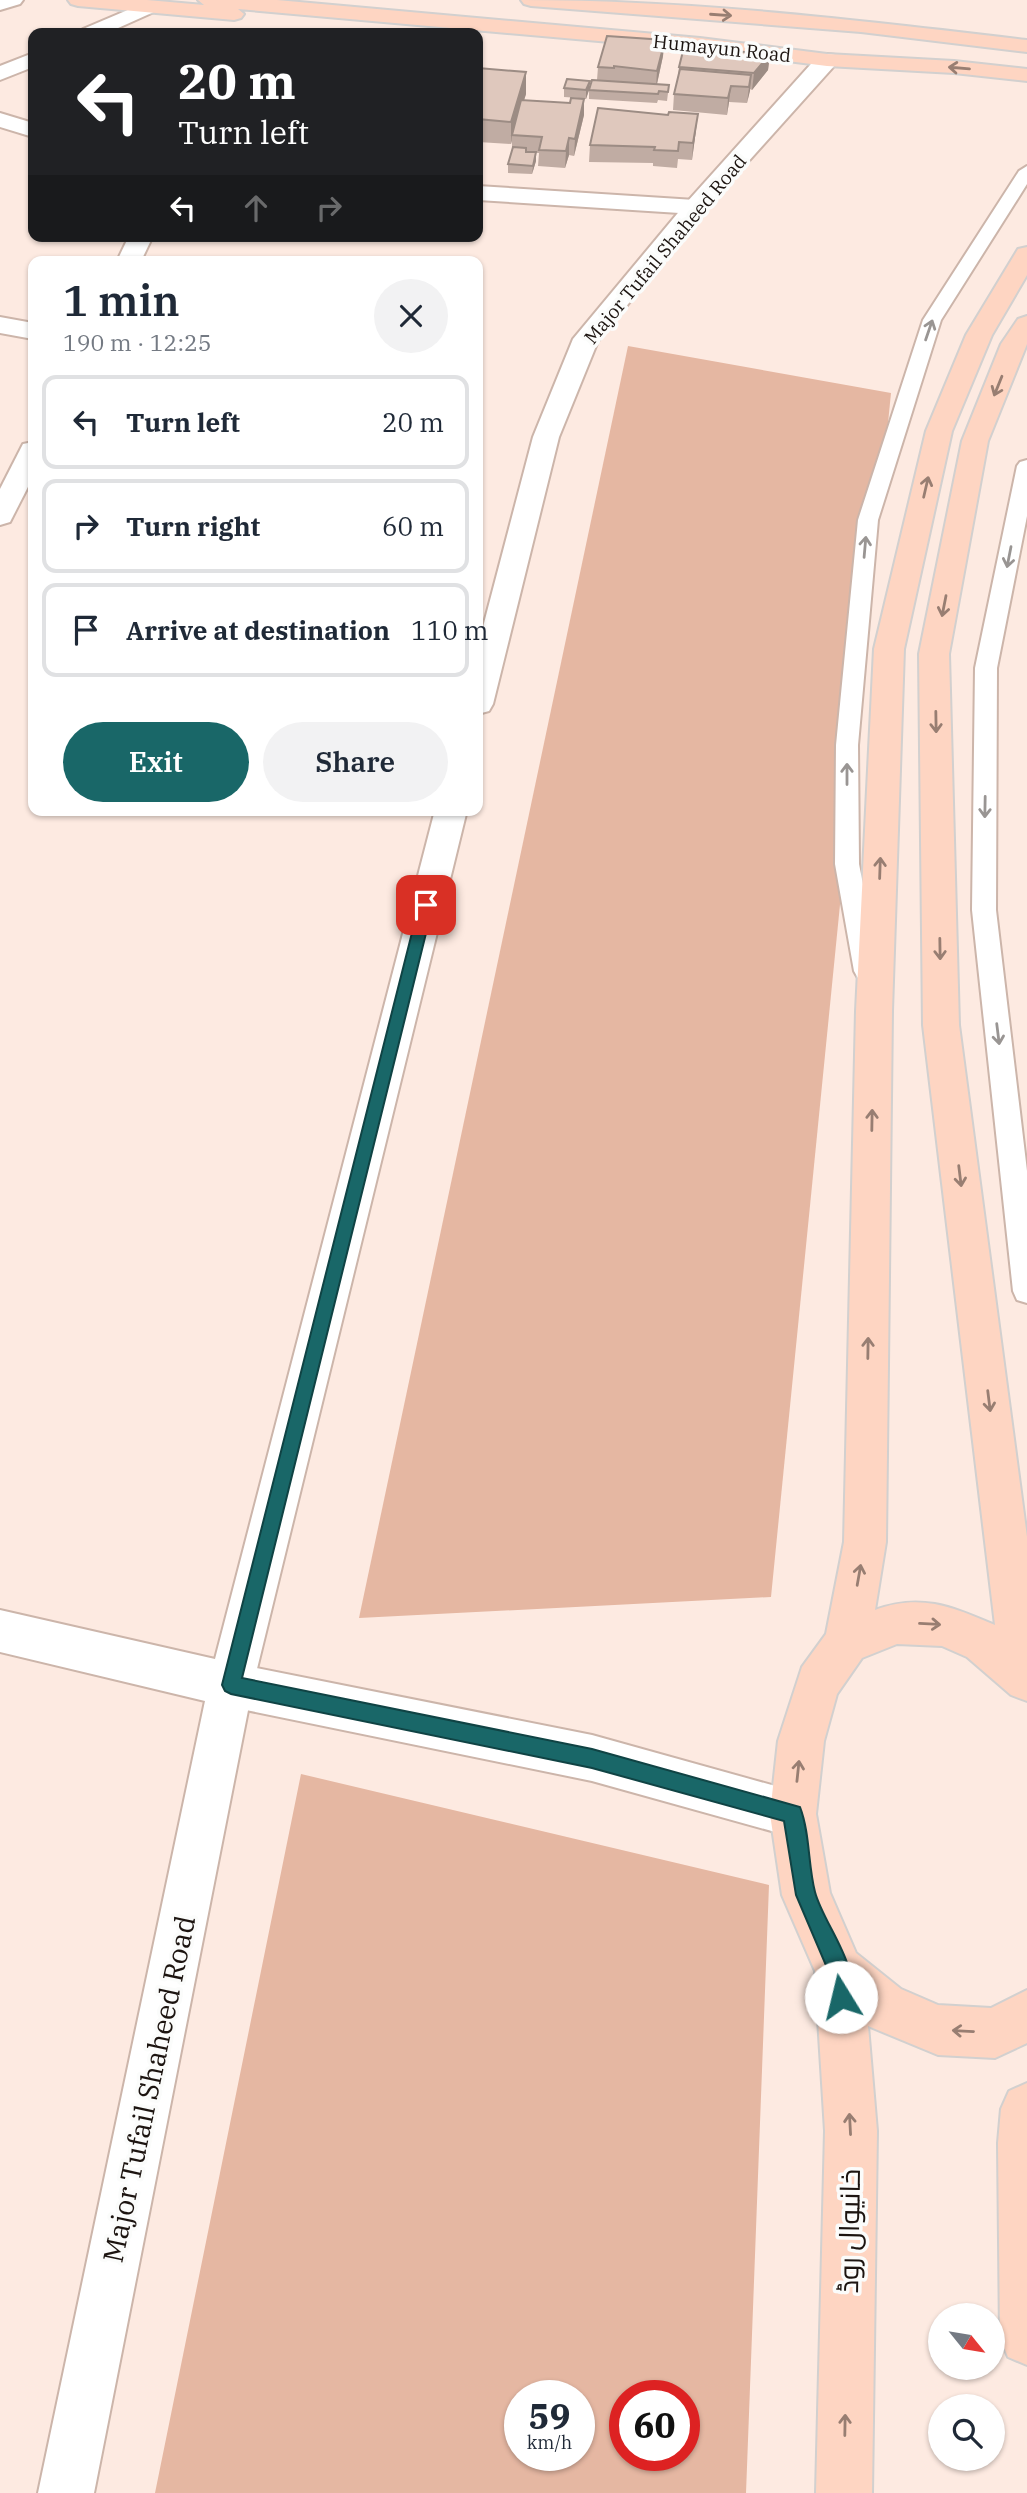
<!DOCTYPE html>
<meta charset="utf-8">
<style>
body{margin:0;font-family:"IBM Plex Serif",Cairo,serif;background:#f2f2f3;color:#1f2937;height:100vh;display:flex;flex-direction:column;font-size:26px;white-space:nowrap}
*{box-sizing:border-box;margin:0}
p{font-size:23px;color:#747a83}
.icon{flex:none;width:38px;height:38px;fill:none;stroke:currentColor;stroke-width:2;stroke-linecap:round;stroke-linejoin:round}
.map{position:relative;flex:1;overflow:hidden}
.panel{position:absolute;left:28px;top:256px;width:455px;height:560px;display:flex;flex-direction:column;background:#fff;border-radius:14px;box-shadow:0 2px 5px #0004}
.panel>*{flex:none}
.top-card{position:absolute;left:28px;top:28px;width:455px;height:214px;border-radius:14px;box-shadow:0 2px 5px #0004;background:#202124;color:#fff;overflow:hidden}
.needle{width:46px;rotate:120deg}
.buttons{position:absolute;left:928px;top:2303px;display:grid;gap:14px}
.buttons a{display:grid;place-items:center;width:77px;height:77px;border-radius:50%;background:#fff;box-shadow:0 2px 5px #0004;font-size:35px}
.speed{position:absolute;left:504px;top:2380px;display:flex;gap:14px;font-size:35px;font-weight:700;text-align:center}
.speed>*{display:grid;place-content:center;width:91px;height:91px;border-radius:50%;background:#fff;box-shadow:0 2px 5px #0004;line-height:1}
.speed small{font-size:18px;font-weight:400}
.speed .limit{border:10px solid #d22;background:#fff;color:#111}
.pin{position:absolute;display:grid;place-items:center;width:60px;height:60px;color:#fff;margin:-30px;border-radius:14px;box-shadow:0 4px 10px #0006}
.me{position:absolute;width:77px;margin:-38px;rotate:351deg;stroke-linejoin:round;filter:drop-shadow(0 0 5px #0008)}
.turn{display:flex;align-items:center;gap:24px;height:147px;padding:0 35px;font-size:32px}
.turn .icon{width:91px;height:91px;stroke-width:2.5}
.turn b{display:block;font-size:49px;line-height:60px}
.lanes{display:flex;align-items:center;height:66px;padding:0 35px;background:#0003;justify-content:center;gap:35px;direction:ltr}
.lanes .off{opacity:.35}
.round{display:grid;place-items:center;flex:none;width:74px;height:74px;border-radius:37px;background:#f2f2f3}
.summary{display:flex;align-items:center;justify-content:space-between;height:119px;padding:0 35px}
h1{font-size:42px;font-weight:600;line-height:52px}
.primary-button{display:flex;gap:14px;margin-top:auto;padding:14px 35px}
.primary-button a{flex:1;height:80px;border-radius:42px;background:#196768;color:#fff;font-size:28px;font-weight:600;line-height:80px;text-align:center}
.primary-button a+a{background:#f2f2f3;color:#1f2937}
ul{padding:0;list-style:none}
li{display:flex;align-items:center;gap:21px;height:94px;margin:0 14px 10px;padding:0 21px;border:4px solid #e0e1e3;border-radius:14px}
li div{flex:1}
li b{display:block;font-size:26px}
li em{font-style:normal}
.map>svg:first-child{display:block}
.green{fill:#e5b7a2;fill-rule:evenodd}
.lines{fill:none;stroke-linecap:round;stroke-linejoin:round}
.service-casing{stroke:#ccb5aa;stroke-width:4}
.minor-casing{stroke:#ccb5aa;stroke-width:4}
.tertiary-casing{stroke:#ccb5aa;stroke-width:4}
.primary-casing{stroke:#d2d0cf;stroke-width:4}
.service{fill:#fff;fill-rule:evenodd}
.minor{fill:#fff;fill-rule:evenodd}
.tertiary{fill:#fff;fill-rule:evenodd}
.primary{fill:#fed5c2;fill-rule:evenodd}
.wall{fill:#c0aca3}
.shaded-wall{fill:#9c8c84}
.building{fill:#dfc8bd;stroke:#9c8c84;stroke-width:2}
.oneway{stroke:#987e72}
.oneway2{stroke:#999593}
.route{fill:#196768;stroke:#104344;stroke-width:2}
.labels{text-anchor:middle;stroke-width:7;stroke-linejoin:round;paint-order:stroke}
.far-street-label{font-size:19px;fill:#1c1410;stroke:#fbfcfb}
.near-street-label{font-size:28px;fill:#1c1410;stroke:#fbfcfb}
</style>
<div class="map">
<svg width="1027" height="2493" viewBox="0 0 1027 2493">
<rect width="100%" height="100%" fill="#fdeae1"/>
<g class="green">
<polygon points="628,346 891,393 771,1597 359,1618"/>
<path d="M 301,1774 L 769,1885 L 746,2493 L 155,2493 ZM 520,2396 L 579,2396 L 579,2455 L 520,2455 ZM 625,2396 L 684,2396 L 684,2455 L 625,2455 Z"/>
</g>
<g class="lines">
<defs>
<g id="service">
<polygon points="1027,166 1027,184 941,320 878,520 858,745 859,864 880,971 876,978 867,981 858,978 854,971 835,864 836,745 858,520 923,320 1019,171"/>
<polygon points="1027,460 1027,516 997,668 996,910 1027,1171 1027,1303 1017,1300 1013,1291 972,910 975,668 1017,466 1020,462"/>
</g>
<g id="minor">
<polygon points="0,0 23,0 20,4 0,10"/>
<polygon points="0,113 33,123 33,137 0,127"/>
<polygon points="478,186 695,200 703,202 707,207 703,212 695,214 478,200"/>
<polygon points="129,236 153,236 141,261 117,261"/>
<polygon points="0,317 33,323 33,339 0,333"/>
<polygon points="33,442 33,477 10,522 0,525 0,489 23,444"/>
<polygon points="231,1663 592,1735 793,1791 810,1797 816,1814 810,1831 793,1837 592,1781 231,1707 215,1701 209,1685 215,1669"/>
</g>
<g id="tertiary">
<polygon points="149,1 156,3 159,7 156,11 107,33 80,33 83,29"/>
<polygon points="33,53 33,67 0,80 0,66"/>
<polygon points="827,54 835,55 838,60 835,65 703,212 598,341 559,437 493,704 489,711 478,714 478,646 533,437 573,339 687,202 819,55"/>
<polygon points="435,810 467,810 253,1685 94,2493 38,2493 205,1701 0,1652 0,1610 215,1659"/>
</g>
<g id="primary">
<polygon points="68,0 147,0 204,5 198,0 277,0 700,38 827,54 954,61 1027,69 1027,81 954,73 827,66 700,50 238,9 244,14 241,18 234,20 78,6 71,4"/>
<path d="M 521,0 C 690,0 859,20 1027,40 L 1027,52 L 861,32 L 531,6 L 524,4 Z"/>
<path d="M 1027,247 L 1027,275 L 992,335 L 952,431 L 904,649 L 892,1011 L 886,1542 L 875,1610 C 921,1593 952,1607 995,1625 L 923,1025 L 919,654 L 962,441 L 1001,344 L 1018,319 L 1027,316 L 1027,344 L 988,441 L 949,654 L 959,1025 L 1027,1537 L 1027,1701 L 1011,1695 L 967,1657 L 942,1646 L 897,1644 L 862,1658 L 837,1694 L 824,1741 L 816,1814 L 830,1893 L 856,1953 L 901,1989 L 938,2005 L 991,2008 L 1027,1990 L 1027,2043 L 995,2058 L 938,2055 L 868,2026 L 877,2131 L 872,2493 L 816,2493 L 825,2131 L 815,1971 L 782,1895 L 770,1814 L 778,1741 L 802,1667 L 826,1634 L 844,1542 L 856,1011 L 874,649 L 926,431 L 966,335 L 1015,254 L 1018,249 Z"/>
<polygon points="1027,2083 1027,2365 1008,2357 1000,2338 998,2143 1001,2109 1009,2091"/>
</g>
</defs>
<use href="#service" class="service-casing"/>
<use href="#minor" class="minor-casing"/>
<use href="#tertiary" class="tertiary-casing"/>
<use href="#primary" class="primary-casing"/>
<use href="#service" class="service"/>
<use href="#minor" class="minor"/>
<use href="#tertiary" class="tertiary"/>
<use href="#primary" class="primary"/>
</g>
<g class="wall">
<polygon points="770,54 768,70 752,90 750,89 747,103 729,102 727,115 673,110 674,94 678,76 679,67"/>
<polygon points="663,56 657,84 669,85 667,101 658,100 657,103 589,99 589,90 597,80 598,67"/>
<polygon points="478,68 526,72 526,94 524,100 570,103 579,98 564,97 564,88 590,81 589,90 586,99 584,99 584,115 574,156 569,155 565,168 538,166 539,153 536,153 536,161 532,174 508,173 508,164 512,152 512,141 511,144 478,142"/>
<polygon points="696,130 692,160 678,159 677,168 653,166 653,163 589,162 590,145"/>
</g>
<g class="shaded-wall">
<polygon points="665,40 663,56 656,88 657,71"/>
<polygon points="770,54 768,70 752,90 754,73"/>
<polygon points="526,72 526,94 513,135 512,135 511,144 511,122"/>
<polygon points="751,75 750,91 747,103 749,87"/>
<polygon points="590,81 589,90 586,99 586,90"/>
<polygon points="731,86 729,102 727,115 728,98"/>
<polygon points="584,99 584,115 574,156 575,139"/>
<polygon points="698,114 696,130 692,160 693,143"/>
<polygon points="569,138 569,155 565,168 566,151"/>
<polygon points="536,152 536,161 532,174 533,166"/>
</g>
<g class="building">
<polygon points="607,36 665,40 657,71 614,66 614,68 598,67"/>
<polygon points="684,47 770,54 754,73 679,67"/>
<polygon points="478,68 526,72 511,122 478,119"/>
<polygon points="680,69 751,75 749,87 731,86 728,98 674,94"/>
<polygon points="567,79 590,81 586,90 564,88"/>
<polygon points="592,80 669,85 668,92 659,91 658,94 589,90"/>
<polygon points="571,98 584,99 575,139 569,138 566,151 539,150 542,137 512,135 521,100 570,103"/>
<polygon points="598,108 668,115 669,112 698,114 693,143 679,142 678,151 654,150 655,147 590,145"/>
<polygon points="513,147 526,148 526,152 536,152 533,166 508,164"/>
</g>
<defs><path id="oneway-shaft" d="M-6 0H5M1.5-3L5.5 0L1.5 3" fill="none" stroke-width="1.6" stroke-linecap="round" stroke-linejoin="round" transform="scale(1.75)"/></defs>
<g class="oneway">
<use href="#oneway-shaft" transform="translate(721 15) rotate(4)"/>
<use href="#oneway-shaft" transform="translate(959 68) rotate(-175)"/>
<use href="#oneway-shaft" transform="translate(998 386) rotate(112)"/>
<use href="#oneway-shaft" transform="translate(926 487) rotate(-77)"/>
<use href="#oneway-shaft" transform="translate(944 606) rotate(101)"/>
<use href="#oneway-shaft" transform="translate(936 722) rotate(89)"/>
<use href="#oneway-shaft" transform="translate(880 868) rotate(-88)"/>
<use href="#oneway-shaft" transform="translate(940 949) rotate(89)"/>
<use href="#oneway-shaft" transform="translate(872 1120) rotate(-89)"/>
<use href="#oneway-shaft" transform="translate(960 1176) rotate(83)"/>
<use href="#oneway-shaft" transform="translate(868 1348) rotate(-89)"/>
<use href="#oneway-shaft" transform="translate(989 1401) rotate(83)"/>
<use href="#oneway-shaft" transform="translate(859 1575) rotate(-80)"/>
<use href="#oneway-shaft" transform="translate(930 1624) rotate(3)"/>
<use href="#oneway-shaft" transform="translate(798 1771) rotate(-84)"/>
<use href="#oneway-shaft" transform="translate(963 2031) rotate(-177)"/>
<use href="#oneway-shaft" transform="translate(850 2124) rotate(-93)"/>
<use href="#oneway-shaft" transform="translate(845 2425) rotate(-89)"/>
</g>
<g class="oneway2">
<use href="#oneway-shaft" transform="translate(929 330) rotate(-71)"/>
<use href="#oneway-shaft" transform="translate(865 547) rotate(-85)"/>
<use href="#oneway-shaft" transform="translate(1009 557) rotate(101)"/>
<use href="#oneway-shaft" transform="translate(847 774) rotate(-90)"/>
<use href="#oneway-shaft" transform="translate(985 807) rotate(91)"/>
<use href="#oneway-shaft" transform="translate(998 1034) rotate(83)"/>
</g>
<path class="route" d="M 426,900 L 433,905 L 242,1678 L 592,1749 L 800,1807 C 810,1833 808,1865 815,1892 C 824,1926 863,1967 848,2004 L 841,2007 L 833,2004 L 828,1970 L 796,1895 L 784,1821 L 592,1768 L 231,1694 L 225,1691 L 222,1685 L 419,905 Z"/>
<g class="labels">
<g class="far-street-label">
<text transform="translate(722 48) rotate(6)" y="7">Humayun Road</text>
<text transform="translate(665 249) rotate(-50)" y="7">Major Tufail Shaheed Road</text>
</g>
<g class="near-street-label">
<text transform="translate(149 2089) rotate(-78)" y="10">Major Tufail Shaheed Road</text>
<text transform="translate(849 2231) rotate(-89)" y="10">خانیوال روڈ</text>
</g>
</g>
</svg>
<div class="buttons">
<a><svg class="needle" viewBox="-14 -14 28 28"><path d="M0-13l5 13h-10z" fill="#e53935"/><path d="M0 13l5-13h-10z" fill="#747a83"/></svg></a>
<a><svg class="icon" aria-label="search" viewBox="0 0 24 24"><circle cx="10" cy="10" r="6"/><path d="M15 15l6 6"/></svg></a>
</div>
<div class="speed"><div>59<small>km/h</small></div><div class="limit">60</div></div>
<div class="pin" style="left:426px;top:905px;background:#d93025"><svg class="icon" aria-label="arrive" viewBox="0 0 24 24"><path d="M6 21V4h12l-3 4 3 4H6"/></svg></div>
<svg class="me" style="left:841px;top:1997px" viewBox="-20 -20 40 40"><circle r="19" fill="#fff"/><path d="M0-13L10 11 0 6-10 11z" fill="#196768"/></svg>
<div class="top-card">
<div class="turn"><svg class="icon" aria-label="left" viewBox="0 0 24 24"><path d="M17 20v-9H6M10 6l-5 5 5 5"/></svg><div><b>20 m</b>Turn left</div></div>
<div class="lanes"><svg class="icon" aria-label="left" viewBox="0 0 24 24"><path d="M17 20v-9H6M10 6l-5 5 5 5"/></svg><svg class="icon off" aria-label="ahead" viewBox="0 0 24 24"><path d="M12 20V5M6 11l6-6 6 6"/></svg><svg class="icon off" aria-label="right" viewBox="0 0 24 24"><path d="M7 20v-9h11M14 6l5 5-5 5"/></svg></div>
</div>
<section class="panel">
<div class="summary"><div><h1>1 min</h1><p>190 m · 12:25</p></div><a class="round"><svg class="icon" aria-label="close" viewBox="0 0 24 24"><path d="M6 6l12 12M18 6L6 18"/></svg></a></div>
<ul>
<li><svg class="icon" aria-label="left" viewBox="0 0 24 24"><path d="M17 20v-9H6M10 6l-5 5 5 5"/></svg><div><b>Turn left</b></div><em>20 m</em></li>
<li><svg class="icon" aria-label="right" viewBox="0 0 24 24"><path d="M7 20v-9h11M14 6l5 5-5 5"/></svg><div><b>Turn right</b></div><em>60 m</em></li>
<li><svg class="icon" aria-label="arrive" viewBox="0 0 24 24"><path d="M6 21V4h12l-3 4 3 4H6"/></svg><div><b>Arrive at destination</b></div><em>110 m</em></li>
</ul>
<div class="primary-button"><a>Exit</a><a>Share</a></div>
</section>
</div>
